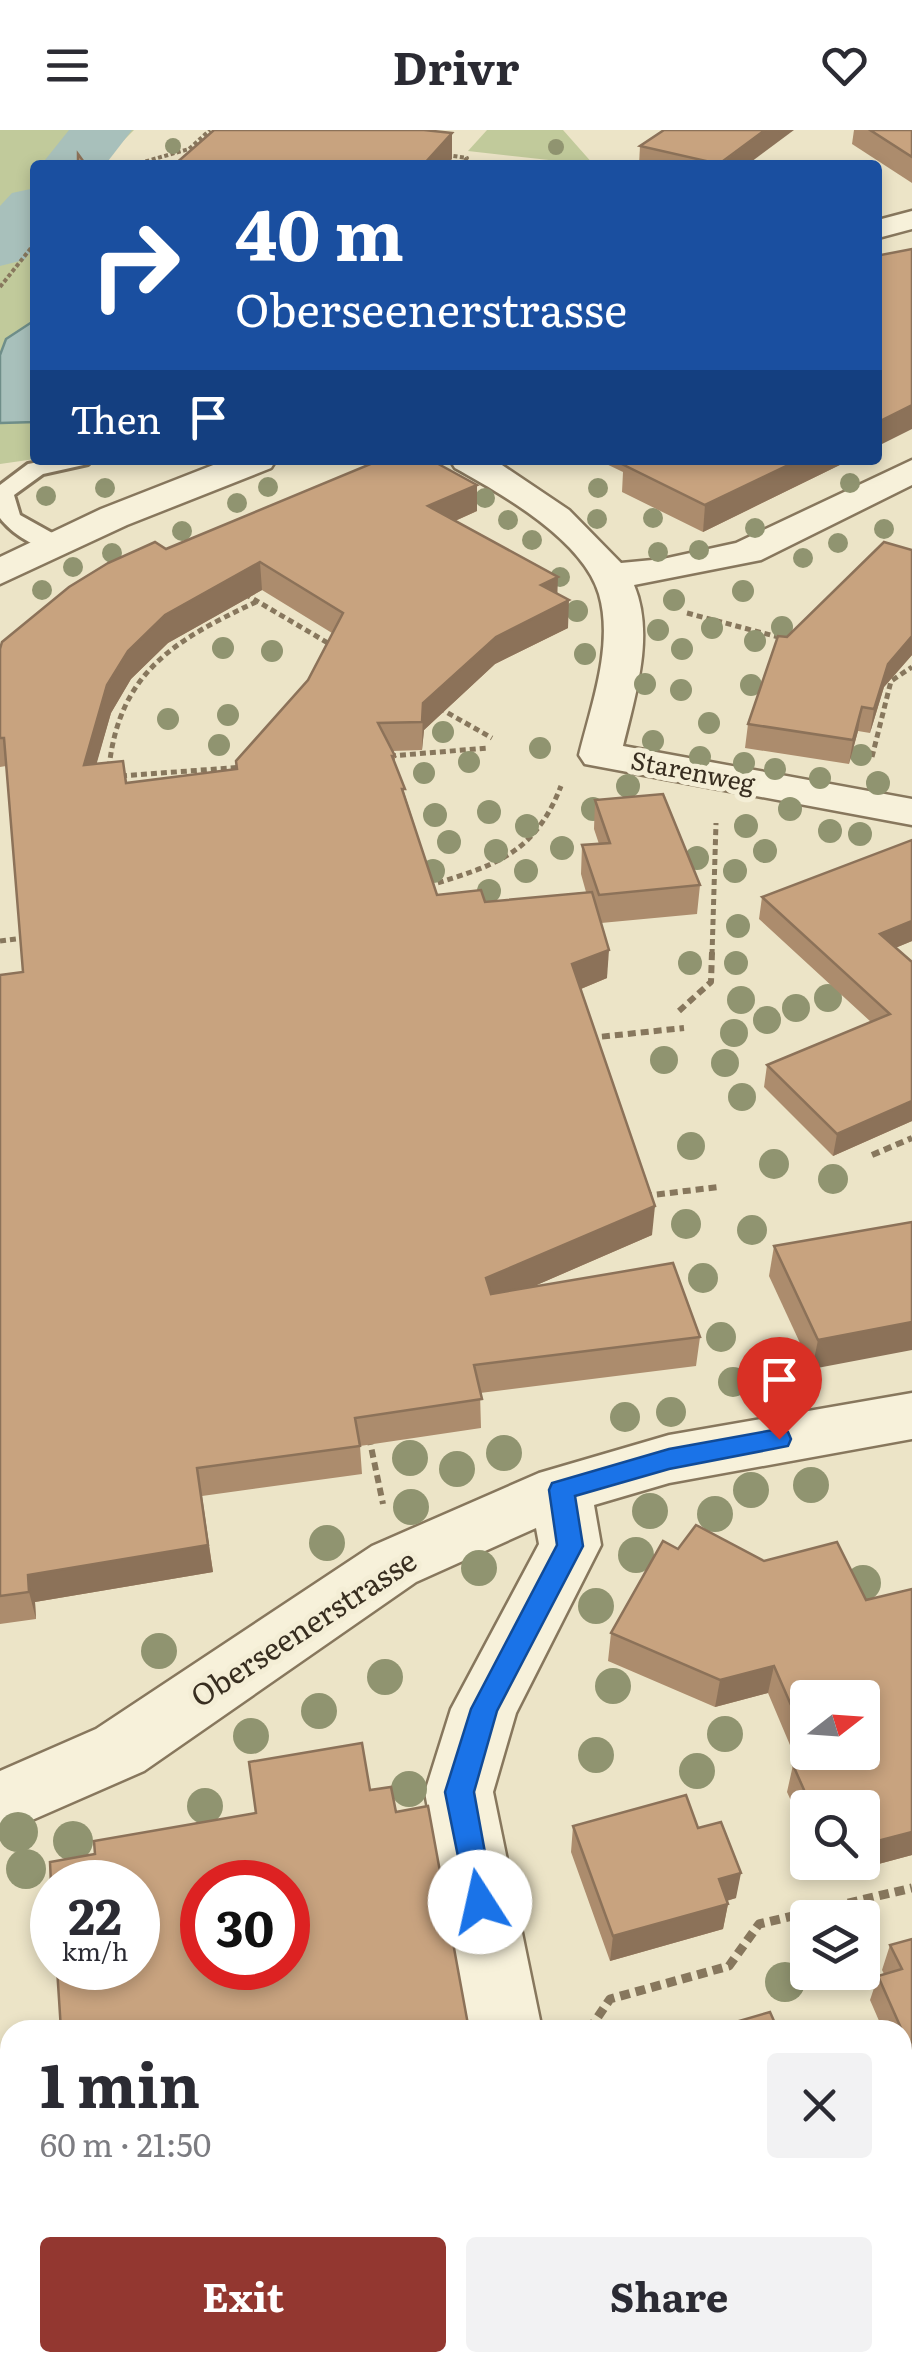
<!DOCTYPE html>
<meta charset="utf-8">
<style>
body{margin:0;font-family:Literata,serif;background:#f2f2f3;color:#2b2b33;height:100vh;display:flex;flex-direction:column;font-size:38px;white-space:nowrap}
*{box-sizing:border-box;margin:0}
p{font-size:32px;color:#7c7c81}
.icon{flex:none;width:55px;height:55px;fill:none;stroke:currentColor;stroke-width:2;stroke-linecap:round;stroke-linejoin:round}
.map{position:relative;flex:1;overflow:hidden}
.drawer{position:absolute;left:0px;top:1890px;width:912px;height:352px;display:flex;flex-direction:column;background:#fff;border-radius:30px 30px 0 0;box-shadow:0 5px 15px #0003}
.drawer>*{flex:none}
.top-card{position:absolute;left:30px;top:30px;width:852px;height:305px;border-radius:10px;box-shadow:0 5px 15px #0003;background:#1a4fa0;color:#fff;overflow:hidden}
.needle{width:65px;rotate:73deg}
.buttons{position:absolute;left:790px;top:1550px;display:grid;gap:20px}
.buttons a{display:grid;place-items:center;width:90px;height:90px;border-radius:10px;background:#fff;box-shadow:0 5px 15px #0003;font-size:50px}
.speed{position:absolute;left:30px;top:1730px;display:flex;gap:20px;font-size:50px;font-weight:700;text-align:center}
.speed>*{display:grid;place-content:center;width:130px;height:130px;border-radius:50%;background:#fff;box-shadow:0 5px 15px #0003;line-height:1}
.speed small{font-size:25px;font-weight:400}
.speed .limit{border:15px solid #d22;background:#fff;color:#111}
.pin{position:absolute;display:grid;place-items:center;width:85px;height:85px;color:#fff;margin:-102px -42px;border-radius:50% 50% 50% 0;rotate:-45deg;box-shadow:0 0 10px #0007}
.pin .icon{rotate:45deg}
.me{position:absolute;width:110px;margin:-55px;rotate:350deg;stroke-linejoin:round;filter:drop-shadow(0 0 8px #0008)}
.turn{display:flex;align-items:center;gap:35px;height:210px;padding:0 40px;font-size:45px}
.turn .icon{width:130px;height:130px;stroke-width:2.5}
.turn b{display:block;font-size:70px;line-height:85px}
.then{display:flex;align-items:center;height:95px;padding:0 40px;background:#0003;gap:20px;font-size:38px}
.round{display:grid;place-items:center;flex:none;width:105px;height:105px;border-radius:10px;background:#f2f2f3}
.head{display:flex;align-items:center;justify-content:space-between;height:170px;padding:0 40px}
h1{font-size:60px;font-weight:700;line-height:75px}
.primary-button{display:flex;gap:20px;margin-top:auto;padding:20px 40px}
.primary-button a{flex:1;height:115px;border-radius:10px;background:#933730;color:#fff;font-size:40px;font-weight:700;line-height:115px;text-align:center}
.primary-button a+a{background:#f2f2f3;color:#2b2b33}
header{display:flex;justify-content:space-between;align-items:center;height:130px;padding:0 40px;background:#fff;font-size:45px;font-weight:700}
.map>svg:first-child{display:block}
.green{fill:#c1ca9b}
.water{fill:#a8c0bb;stroke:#6f8e89;stroke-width:2.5}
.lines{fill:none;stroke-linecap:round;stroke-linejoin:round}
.river{fill:#a8c0bb;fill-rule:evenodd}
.service-casing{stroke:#87775d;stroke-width:6}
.minor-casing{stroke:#87775d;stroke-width:5}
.tertiary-casing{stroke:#87775d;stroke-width:5}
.path-far3{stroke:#87775d;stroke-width:4;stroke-dasharray:4 2.5;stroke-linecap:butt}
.path-far2{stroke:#87775d;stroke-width:5;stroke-dasharray:6 4;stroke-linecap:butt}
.path-far1{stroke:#87775d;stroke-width:6;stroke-dasharray:8 5;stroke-linecap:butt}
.path{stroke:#87775d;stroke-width:9;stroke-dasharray:10 6;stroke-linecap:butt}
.service{fill:#f7f1da;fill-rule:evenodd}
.minor{fill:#f7f1da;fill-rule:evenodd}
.tertiary{fill:#f7f1da;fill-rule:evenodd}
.tree{fill:#909470}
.wall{fill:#ac8c6d;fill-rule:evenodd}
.shaded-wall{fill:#8c7259}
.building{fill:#c8a37f;stroke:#8c7259;stroke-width:2.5;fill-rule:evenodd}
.route{fill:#1a73e8;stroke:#114b97;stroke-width:2.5}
.labels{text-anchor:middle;stroke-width:10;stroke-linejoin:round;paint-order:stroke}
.far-street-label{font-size:25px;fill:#382e20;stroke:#f4eed6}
.street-label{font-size:30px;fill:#382e20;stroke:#f4eed6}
</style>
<header><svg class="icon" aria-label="menu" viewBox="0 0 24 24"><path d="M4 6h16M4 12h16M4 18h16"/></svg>Drivr<svg class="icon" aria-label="heart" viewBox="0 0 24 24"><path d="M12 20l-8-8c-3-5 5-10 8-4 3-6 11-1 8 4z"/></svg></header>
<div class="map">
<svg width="912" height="2241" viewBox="0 0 912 2241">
<rect width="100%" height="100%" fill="#ece4c7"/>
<g class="green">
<polygon points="0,0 134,0 99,35 35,35 35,190 6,209 0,225"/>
<polygon points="487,0 563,0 594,35 468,21"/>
<polygon points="35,292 35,329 0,334 0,293"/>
</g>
<polygon class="water" points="35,190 35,292 0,293 0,225 6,209"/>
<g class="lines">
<g class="river">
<polygon points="69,0 132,0 105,35 41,35"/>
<polygon points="35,58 35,117 24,130 0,136 0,76 12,63"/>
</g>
<defs>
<path id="service" d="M 49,330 L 92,330 L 88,334 L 43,344 L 14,365 L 20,385 L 63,409 L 66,414 L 63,419 C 41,423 13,405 0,388 L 0,355 L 28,334 Z"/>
<g id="minor">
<path d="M 450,330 L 499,333 L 569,380 L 621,433 L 663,429 L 736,413 L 912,330 L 912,355 L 761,430 L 634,455 C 655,505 635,566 623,616 L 912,669 L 912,695 L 585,634 L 579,625 C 591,576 614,515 599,464 C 583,410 502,364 455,338 Z"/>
<polygon points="912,1263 912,1309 669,1353 594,1375 601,1415 516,1583 493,1662 542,1900 468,1900 425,1662 451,1579 539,1414 536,1398 416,1452 144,1641 0,1704 0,1641 96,1599 372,1416 539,1343 669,1305"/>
<polygon points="533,2232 615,2232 616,2241 534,2241"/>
</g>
<g id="tertiary">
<polygon points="912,81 912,99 878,108 878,90"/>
<polygon points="226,330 276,330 271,338 127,395 0,454 0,427 101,379"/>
</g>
</defs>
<use href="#service" class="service-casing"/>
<use href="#minor" class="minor-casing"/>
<use href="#tertiary" class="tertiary-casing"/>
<g class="path-far3">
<polyline points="447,25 467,28 461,35"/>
<polyline points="133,35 189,19 210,0"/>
<polyline points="0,157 35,113"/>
</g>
<g class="path-far2">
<polyline points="245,464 333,516"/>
<polyline points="687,483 782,508"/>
<polyline points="439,578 492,608"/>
<polyline points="390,626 488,618"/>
<polyline points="872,627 891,551 912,537"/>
<path d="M 109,638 C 119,542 175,510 256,472"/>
<polyline points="121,646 243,637"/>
<path d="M 428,756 C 495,735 534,725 561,656"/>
<polyline points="0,811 24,808"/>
<polyline points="712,825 716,693"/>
</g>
<g class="path-far1">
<polyline points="679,881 711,852 712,822"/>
<polyline points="589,908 684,898"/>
<polyline points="872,1025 912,1008"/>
<polyline points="644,1066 719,1057"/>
<polyline points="369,1307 383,1374"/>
</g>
<g class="path">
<polyline points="589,1900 610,1869 729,1836 759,1794 912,1758"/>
<polyline points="902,2010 912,2007"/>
</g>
<use href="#service" class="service"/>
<use href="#minor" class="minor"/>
<use href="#tertiary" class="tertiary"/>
</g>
<g class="tree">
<circle cx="173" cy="16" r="8"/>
<circle cx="556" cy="17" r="8"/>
<circle cx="850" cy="353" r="10"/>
<circle cx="268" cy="357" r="10"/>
<circle cx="105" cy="358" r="10"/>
<circle cx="598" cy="358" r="10"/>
<circle cx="46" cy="366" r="10"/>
<circle cx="485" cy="368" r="10"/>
<circle cx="237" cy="373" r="10"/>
<circle cx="653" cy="388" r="10"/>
<circle cx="597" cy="389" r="10"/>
<circle cx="508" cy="390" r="10"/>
<circle cx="755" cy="398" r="10"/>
<circle cx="884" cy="399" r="10"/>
<circle cx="182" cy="401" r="10"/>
<circle cx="532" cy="410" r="10"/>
<circle cx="838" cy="413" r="10"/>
<circle cx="699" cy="420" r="10"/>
<circle cx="658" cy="422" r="10"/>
<circle cx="112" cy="423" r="10"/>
<circle cx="803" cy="428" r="10"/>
<circle cx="73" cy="437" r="10"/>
<circle cx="560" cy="447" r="10"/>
<circle cx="743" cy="461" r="11"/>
<circle cx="42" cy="460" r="10"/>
<circle cx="674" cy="470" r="11"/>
<circle cx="577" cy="481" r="11"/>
<circle cx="782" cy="497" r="11"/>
<circle cx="712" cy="498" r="11"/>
<circle cx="658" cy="500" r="11"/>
<circle cx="755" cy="511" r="11"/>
<circle cx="223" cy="518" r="11"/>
<circle cx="682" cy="519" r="11"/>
<circle cx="272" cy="521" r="11"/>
<circle cx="585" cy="524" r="11"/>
<circle cx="645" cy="554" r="11"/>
<circle cx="751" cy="555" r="11"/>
<circle cx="681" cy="560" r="11"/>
<circle cx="228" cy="585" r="11"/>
<circle cx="168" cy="589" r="11"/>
<circle cx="709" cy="593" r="11"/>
<circle cx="443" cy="602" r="11"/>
<circle cx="653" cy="611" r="11"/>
<circle cx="219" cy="615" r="11"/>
<circle cx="540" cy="618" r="11"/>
<circle cx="861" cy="625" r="11"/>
<circle cx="700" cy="627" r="11"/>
<circle cx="469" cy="632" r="11"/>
<circle cx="744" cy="633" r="11"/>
<circle cx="775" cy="639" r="11"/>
<circle cx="424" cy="643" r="11"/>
<circle cx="820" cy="648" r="11"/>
<circle cx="878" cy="653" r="12"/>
<circle cx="628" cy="656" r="12"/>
<circle cx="593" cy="679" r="12"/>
<circle cx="790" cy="679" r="12"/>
<circle cx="489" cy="682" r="12"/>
<circle cx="435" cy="685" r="12"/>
<circle cx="527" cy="696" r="12"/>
<circle cx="746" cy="696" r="12"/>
<circle cx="830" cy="701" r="12"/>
<circle cx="860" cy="704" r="12"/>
<circle cx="449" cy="712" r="12"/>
<circle cx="562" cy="718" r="12"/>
<circle cx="496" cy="721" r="12"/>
<circle cx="765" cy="721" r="12"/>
<circle cx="697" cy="728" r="12"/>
<circle cx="433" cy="741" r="12"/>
<circle cx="526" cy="741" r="12"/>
<circle cx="735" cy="741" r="12"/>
<circle cx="489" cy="761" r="12"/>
<circle cx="738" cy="796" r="12"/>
<circle cx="690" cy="833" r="12"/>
<circle cx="736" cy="833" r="12"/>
<circle cx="828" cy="868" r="14"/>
<circle cx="741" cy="870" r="14"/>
<circle cx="796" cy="878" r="14"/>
<circle cx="767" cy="890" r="14"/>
<circle cx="734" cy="903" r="14"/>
<circle cx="664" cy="930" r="14"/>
<circle cx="725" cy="933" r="14"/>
<circle cx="742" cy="967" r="14"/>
<circle cx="691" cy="1016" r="14"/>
<circle cx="774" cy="1034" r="15"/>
<circle cx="833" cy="1049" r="15"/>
<circle cx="686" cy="1094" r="15"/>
<circle cx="752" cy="1100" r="15"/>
<circle cx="703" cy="1148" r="15"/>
<circle cx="721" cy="1207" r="15"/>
<circle cx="733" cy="1252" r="15"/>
<circle cx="798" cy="1258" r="15"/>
<circle cx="671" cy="1282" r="15"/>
<circle cx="625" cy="1287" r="15"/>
<circle cx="504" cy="1323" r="18"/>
<circle cx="410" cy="1328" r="18"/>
<circle cx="457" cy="1339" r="18"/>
<circle cx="811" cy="1355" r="18"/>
<circle cx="751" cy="1360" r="18"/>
<circle cx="411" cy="1377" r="18"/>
<circle cx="650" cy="1381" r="18"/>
<circle cx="715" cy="1384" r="18"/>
<circle cx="327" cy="1413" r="18"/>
<circle cx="636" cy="1425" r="18"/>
<circle cx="479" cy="1438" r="18"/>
<circle cx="863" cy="1453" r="18"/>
<circle cx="596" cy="1476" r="18"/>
<circle cx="159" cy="1521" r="18"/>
<circle cx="385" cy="1547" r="18"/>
<circle cx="613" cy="1556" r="18"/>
<circle cx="319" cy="1581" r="18"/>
<circle cx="725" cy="1604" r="18"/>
<circle cx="251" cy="1606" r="18"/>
<circle cx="596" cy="1625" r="18"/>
<circle cx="697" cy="1641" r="18"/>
<circle cx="409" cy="1659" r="18"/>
<circle cx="205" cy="1676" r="18"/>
<circle cx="18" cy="1702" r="20"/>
<circle cx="73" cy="1711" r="20"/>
<circle cx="26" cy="1739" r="20"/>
<circle cx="785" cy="1852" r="20"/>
</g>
<g class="wall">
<polygon points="854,0 912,0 912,53 852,14"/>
<polygon points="640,16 747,35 639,35"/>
<polygon points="598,330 850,330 703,402 622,362 623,342"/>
<path d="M 477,381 L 455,391 L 558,464 L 568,498 L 495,534 L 424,600 L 422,620 L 392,621 L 395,626 L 395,634 L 437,765 L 485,772 L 586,762 L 581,744 L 582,715 L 599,714 L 594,699 L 595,670 L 700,755 L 697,784 L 601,793 L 607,848 L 581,859 L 652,1105 L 532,1157 L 700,1207 L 696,1236 L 480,1263 L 481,1298 L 360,1316 L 362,1344 L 202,1366 L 213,1442 L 35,1472 L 36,1489 L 0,1494 L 0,845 L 23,842 L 6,636 L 0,637 L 0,519 L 166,419 ZM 262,460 L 332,503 L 308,550 L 236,639 L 126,653 L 96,634 L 111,583 L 131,549 L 168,513 Z"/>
<polygon points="912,420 912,525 884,557 870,603 858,601 849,634 745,618 748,594 787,507"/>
<polygon points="762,767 912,811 895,818 912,832 912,991 833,1026 764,957 767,935 871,892 759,789"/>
<polygon points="912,1092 812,1239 769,1146 774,1116"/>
<path d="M 678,1419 L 764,1431 L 866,1470 L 912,1459 L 912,1725 L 845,1743 L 840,1732 L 862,1732 L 862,1678 L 808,1678 L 808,1708 L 787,1662 L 793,1635 L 798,1634 L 768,1563 L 715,1577 L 608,1531 L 611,1503 ZM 808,1568 L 862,1622 L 808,1622 Z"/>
<polygon points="573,1696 698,1698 736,1768 727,1771 728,1774 723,1799 610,1831 571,1722"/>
<polygon points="912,1809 912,1944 903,1947 902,1900 883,1900 870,1870 878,1846 884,1844 882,1840 890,1815"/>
<polygon points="541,2232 540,2241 84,2241"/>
<polygon points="746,2232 902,2232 912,2241 749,2241"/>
</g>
<g class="shaded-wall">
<polygon points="765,0 794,0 747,35 719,35"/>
<polygon points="452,3 452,29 447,35 423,35"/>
<polygon points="912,275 912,299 878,316 878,292"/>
<polygon points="799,330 850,330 703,402 705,375"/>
<polygon points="477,355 477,381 428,403 428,376"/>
<polygon points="260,432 262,460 168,513 131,549 111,583 88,664 84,635 107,555 128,521 165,485"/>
<polygon points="558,447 557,474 541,455"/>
<polygon points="569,470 568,498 495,534 424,600 422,620 423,573 496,507"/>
<polygon points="912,506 912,525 884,557 870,603 874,579 888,534"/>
<polygon points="862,577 858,601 849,634 853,610"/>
<polygon points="912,791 912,811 876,826 880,804"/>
<polygon points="609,820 607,848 571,863 572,834"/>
<polygon points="912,971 912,991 833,1026 837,1004"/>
<polygon points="655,1076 652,1105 486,1177 486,1148"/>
<polygon points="912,1192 912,1220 812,1239 818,1210"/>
<polygon points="197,1338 213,1442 35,1472 36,1489 29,1462 28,1445"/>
<polygon points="774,1536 768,1563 715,1577 720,1550"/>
<polygon points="912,1702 912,1725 845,1743 848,1732 862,1732 862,1715"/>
<polygon points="741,1743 736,1768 714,1774 719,1749"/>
<polygon points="728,1774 723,1799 610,1831 613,1806"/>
<polygon points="912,1923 912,1944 903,1947"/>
</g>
<g class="building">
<polygon points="214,0 424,0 452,3 423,35 174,35"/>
<polygon points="664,0 765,0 719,34 640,16"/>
<polygon points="870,0 912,0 912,27"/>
<polygon points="78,24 86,35 78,35"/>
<polygon points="912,119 912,275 878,292 878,123 881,125"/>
<path d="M 380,330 L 431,330 L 477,355 L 428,376 L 558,447 L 541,455 L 569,470 L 496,507 L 423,573 L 422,592 L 378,593 L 395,626 L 392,626 L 405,659 L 402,659 L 437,765 L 481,760 L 485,772 L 592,762 L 609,820 L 572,834 L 655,1076 L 486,1148 L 491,1164 L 673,1133 L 700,1207 L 474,1235 L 482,1269 L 355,1288 L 360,1316 L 197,1338 L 208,1415 L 28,1445 L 29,1462 L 0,1466 L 0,845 L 23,842 L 4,608 L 0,608 L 0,519 L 2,512 L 69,457 L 108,433 L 155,412 L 166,419 ZM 260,432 L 343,483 L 308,550 L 236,631 L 237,639 L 126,653 L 123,631 L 84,635 L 107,555 L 128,521 L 165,485 Z"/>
<polygon points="635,330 799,330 705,375 624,335"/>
<polygon points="884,412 912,420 912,506 888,534 874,579 862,577 853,610 748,594 778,506 787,507"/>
<polygon points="663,664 700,755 599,765 582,715 610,713 595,670"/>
<polygon points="912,710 912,791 880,804 912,832 912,971 837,1004 767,935 890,884 762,767"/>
<polygon points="912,1092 912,1192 818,1210 774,1116"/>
<polygon points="696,1395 764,1431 837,1412 866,1470 912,1459 912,1702 862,1715 862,1678 812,1678 793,1635 814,1629 811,1622 862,1622 862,1568 808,1568 808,1614 774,1536 720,1550 611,1503 663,1411 678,1419"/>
<path d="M 362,1613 L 370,1660 L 391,1657 L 396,1682 L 428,1676 L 469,1900 L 61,1900 L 57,1838 L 138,1838 L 138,1752 L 52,1752 L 52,1777 L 50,1732 L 95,1724 L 94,1711 L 256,1683 L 249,1632 ZM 202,1752 L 288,1752 L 288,1838 L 202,1838 Z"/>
<polygon points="686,1665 698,1698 721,1692 741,1743 719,1749 728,1774 613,1806 573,1696"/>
<polygon points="912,1809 912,1923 878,1846 902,1839 890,1815"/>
<polygon points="770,1882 778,1900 708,1900"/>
<polygon points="906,2171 912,2185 912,2240 762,2241 759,2232 902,2232 902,2172"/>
<polygon points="83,2232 541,2232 541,2234 510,2241 84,2241"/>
</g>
<polygon class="route" points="779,1299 788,1302 791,1309 788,1316 669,1339 575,1366 583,1416 497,1581 474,1662 494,1772 490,1781 480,1785 469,1781 445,1662 471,1579 557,1415 549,1360 552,1353 669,1319"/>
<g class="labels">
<g class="far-street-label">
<text transform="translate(693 642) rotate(11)" y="9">Starenweg</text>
</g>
<g class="street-label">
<text transform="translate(304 1499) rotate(-33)" y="10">Oberseenerstrasse</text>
</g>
</g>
</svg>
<div class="buttons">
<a><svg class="needle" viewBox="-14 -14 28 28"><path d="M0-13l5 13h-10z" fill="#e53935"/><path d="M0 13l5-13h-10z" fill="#7c7c81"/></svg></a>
<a><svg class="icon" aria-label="search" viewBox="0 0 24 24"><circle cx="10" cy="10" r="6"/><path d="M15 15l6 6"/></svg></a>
<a><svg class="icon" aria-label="layers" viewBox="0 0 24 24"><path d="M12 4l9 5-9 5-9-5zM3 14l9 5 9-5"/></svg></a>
</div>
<div class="speed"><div>22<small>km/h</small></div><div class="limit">30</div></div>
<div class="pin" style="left:779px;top:1309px;background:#d93025"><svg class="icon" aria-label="arrive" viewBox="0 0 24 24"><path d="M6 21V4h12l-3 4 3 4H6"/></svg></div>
<svg class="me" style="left:480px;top:1772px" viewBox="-20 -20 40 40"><circle r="19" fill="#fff"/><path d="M0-13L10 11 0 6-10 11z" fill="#1a73e8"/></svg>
<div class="top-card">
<div class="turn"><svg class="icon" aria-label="right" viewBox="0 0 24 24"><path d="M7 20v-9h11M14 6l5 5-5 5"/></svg><div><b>40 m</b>Oberseenerstrasse</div></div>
<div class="then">Then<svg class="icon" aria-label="arrive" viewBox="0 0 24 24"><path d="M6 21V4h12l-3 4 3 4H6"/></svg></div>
</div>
<section class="drawer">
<div class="head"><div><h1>1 min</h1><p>60 m · 21:50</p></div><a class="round"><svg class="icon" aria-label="close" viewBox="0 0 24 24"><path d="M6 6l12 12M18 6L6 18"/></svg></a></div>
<div class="primary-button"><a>Exit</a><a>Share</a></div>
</section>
</div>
